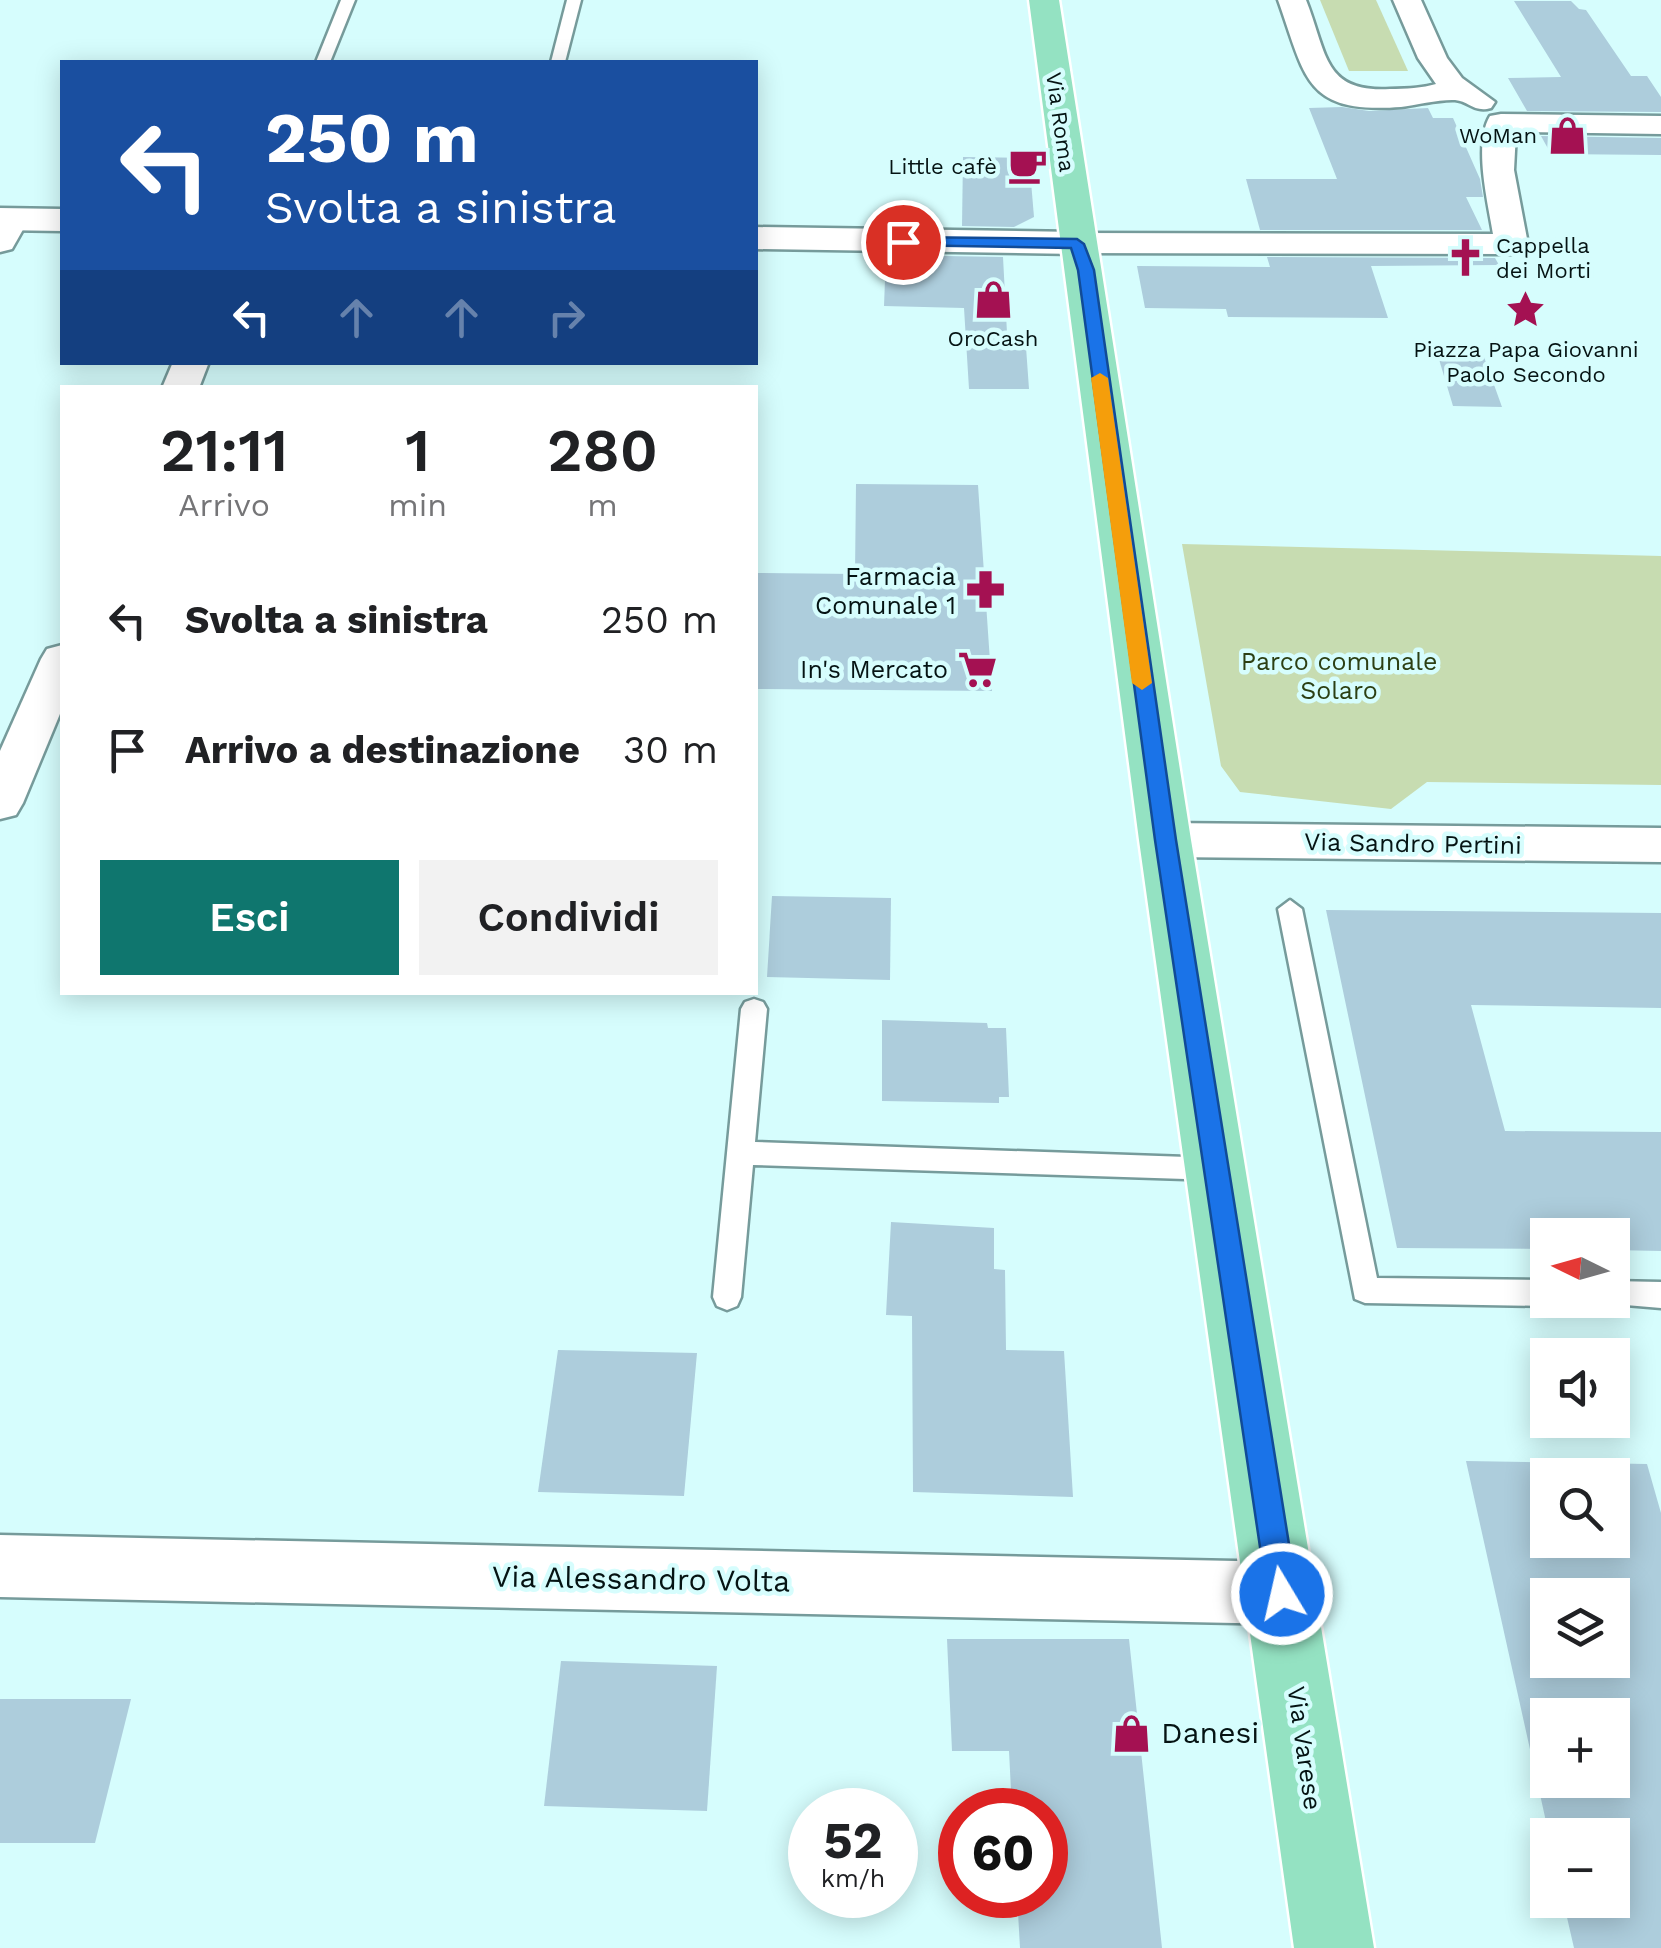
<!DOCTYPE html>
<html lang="it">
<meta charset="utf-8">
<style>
body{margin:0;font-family:"Work Sans",sans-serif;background:#f2f2f2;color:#202124;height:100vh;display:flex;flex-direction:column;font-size:38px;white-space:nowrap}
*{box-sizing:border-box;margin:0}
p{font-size:32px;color:#757577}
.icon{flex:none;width:55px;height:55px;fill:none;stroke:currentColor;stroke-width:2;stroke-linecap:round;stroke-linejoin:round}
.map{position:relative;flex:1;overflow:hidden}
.drawer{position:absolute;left:60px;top:385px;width:698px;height:610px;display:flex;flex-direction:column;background:#fff;border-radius:0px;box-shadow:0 5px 25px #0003}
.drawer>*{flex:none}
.guide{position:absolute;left:60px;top:60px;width:698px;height:305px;border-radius:0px;box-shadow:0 5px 25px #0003;background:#1a4fa0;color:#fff;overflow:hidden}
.needle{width:65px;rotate:275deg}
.tools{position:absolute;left:1530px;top:1218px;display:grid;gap:20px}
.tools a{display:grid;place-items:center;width:100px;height:100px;border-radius:0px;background:#fff;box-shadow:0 5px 25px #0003;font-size:50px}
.speed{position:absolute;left:788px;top:1788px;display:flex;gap:20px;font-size:50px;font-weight:700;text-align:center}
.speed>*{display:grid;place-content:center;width:130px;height:130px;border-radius:50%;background:#fff;box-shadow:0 5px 25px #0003;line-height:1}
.speed small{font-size:25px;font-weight:400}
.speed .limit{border:15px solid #d22;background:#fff;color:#111}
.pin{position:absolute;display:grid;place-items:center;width:85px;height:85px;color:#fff;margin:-42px;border:5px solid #fff;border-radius:50%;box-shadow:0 2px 10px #0007}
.me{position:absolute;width:110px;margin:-55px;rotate:351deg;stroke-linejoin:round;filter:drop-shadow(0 0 8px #0008)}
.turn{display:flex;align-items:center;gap:35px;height:210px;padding:0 40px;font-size:45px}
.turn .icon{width:130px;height:130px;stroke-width:2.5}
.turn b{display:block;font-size:70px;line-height:85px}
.lanes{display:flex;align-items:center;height:95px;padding:0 40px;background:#0003;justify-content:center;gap:50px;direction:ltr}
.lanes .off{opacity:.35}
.eta{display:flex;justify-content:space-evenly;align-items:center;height:170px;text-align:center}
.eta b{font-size:60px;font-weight:600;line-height:70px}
.button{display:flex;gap:20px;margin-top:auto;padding:20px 40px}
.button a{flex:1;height:115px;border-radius:0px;background:#0f766e;color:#fff;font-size:40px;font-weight:600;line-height:115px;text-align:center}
.button a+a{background:#f2f2f2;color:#202124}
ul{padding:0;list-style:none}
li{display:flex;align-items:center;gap:30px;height:130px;padding:0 40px}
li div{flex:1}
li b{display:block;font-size:38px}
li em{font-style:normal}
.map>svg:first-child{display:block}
.green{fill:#c7dcb1}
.building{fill:#adcddc;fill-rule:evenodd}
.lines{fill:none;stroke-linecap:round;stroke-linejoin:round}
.service-casing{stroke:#769b9b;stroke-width:5}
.minor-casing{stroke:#769b9b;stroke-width:5}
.tertiary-casing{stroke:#769b9b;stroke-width:5}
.primary-casing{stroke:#fff;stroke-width:5}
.service{fill:#fff;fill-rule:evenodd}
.minor{fill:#fff;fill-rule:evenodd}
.tertiary{fill:#fff;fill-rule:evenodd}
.primary{fill:#94e2c2;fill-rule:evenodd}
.route{fill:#1a73e8;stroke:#114b97;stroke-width:2.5}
.slow{fill:#f59e0b}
.labels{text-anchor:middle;stroke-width:9;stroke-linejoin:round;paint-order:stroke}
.far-street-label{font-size:22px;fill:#051313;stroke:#d6fdfd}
.far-poi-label{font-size:22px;fill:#051313;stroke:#d6fdfd;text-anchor:end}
.poi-label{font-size:25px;fill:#051313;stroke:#d6fdfd;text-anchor:end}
.park-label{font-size:25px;fill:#2c3f13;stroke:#d6fdfd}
.street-label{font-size:25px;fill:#051313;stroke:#d6fdfd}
.near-street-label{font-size:30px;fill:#051313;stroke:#d6fdfd}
.near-poi-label{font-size:30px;fill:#051313;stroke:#d6fdfd;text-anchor:start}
</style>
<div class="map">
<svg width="1661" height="1948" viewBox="0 0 1661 1948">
<rect width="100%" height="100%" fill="#d6fdfd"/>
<g class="green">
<polygon points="1320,0 1376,0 1408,71 1349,71"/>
<polygon points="1182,544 1661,556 1661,785 1427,782 1391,809 1240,792 1221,766"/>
</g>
<g class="building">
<polygon points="1514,1 1571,1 1579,9 1586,10 1631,76 1647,76 1661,97 1661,112 1527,111 1508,78 1561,77"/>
<polygon points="1342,107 1369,111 1428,108 1433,118 1453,118 1480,179 1483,197 1466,197 1482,230 1260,230 1246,179 1337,179 1309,108"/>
<polygon points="1541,136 1661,138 1661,155 1551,154"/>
<polygon points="963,157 1029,158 1034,217 1014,227 962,226"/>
<polygon points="886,255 1003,257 1007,333 1025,333 1029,389 969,389 964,308 884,306"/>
<polygon points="1267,257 1495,258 1499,265 1371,266 1388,318 1228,317 1226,309 1145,308 1137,266 1270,267"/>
<polygon points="1438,356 1484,357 1502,407 1453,406"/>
<polygon points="856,484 978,485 992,691 755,689 755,573 855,574"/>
<polygon points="772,896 891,898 890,980 767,977"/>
<polygon points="1326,910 1661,913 1661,1008 1471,1005 1505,1131 1661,1132 1661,1251 1612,1250 1612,1235 1548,1235 1548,1249 1397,1248"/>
<polygon points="882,1020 987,1023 988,1028 1006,1028 1009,1097 999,1097 999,1103 882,1101"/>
<polygon points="891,1222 994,1228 994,1269 1005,1270 1006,1350 1064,1351 1073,1497 913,1492 912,1316 886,1315"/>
<polygon points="558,1350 697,1353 684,1496 538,1492"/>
<path d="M 1466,1461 L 1647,1464 L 1661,1513 L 1661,1948 L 1574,1948 L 1563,1900 L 1612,1900 L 1612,1835 L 1549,1835 ZM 1548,1475 L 1612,1475 L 1612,1540 L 1548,1540 ZM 1548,1595 L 1612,1595 L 1612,1660 L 1548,1660 ZM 1548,1715 L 1612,1715 L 1612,1780 L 1548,1780 Z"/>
<polygon points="947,1639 1129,1639 1162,1948 1020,1948 1017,1895 1045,1895 1045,1810 1012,1810 1009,1751 952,1751"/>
<polygon points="561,1661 717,1666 707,1811 544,1806"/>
<polygon points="0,1699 131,1699 95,1843 0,1843"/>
</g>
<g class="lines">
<defs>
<g id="service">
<polygon points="341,0 355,0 330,62 316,62"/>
<polygon points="567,0 581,0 565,62 551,62"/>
<polygon points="1290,900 1302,909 1377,1278 1548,1280 1548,1300 1558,1302 1548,1306 1365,1303 1355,1299 1278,909"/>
<polygon points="754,999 763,1002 767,1009 755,1142 1216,1158 1226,1161 1230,1169 1226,1177 1216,1180 753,1165 741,1297 737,1306 727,1310 717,1306 713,1297 741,1009 745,1002"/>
<polygon points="1612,1281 1661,1282 1661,1308 1602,1303 1601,1300 1612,1300"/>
</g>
<g id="minor">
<path d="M 1278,0 L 1306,0 C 1327,53 1323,93 1390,89 C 1405,89 1423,88 1436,84 L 1418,58 L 1393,0 L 1421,0 L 1447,58 L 1462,78 L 1495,102 L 1491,108 C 1474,113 1469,101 1455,100 C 1442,99 1415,105 1401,107 C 1304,114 1306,78 1278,0 Z"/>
<path d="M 1501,114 L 1661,116 L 1661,134 L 1516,132 L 1514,170 L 1528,244 L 1523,251 L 1511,254 L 1077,253 L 1065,250 L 1060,243 L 1065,236 L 1077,233 L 1493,234 C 1488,203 1473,144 1490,116 Z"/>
<polygon points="13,209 25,212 29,219 12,249 0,252 0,214"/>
<polygon points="173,362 209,362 199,388 162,388"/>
<polygon points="62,645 62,709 23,803 16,815 0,819 0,751 41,659 47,649"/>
<polygon points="1165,823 1661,828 1661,862 1165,857 1148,852 1142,840 1148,828"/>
<polygon points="0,1535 1282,1562 1305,1571 1314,1593 1305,1615 1282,1624 0,1597"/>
</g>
<g id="tertiary">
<polygon points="0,208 62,209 62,231 0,230"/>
<polygon points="755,227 1077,232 1090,235 1095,243 1090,251 1077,254 755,249"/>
</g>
<polygon id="primary" points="1029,0 1059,0 1191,840 1374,1948 1294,1948 1139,840"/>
</defs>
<use href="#service" class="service-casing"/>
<use href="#minor" class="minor-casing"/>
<use href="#tertiary" class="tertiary-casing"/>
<use href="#primary" class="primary-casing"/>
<use href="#service" class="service"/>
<use href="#minor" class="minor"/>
<use href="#tertiary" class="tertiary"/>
<use href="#primary" class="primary"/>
</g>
<polygon class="route" points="903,237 1077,239 1084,244 1094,270 1176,840 1297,1594 1292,1604 1282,1608 1272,1604 1267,1594 1155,840 1078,270 1071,248 898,245 896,242"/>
<polygon class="slow" points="1100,373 1108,378 1152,683 1142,690 1132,683 1091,378"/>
<defs>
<symbol id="shop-bare" viewBox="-9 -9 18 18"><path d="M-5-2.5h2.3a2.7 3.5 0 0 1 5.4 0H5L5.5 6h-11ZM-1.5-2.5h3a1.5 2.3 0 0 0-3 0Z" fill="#a41152" stroke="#d6fdfd" stroke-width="2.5" paint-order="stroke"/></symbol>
<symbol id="cafe-bare" viewBox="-9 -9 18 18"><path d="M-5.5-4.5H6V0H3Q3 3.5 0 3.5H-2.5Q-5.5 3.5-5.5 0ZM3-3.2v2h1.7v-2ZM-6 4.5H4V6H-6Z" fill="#a41152" stroke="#d6fdfd" stroke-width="2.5" paint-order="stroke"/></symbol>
<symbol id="church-bare" viewBox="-9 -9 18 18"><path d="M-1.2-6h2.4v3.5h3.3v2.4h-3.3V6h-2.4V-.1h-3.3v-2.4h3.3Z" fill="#a41152" stroke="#d6fdfd" stroke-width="2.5" paint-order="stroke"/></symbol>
<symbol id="sight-bare" viewBox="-9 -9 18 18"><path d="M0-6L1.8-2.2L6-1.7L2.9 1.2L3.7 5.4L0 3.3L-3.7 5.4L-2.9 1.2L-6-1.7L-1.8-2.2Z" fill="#a41152" stroke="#d6fdfd" stroke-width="2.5" paint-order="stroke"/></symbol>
<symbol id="pharmacy-bare" viewBox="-9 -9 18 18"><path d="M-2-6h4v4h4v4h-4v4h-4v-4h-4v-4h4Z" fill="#a41152" stroke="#d6fdfd" stroke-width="2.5" paint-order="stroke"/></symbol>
<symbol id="supermarket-bare" viewBox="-9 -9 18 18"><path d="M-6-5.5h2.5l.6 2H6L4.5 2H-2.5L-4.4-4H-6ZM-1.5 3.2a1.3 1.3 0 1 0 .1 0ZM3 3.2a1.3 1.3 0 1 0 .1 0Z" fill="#a41152" stroke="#d6fdfd" stroke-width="2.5" paint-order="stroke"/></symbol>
</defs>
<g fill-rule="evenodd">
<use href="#shop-bare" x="1540" y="108" width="55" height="55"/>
<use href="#cafe-bare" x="1000" y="138" width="55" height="55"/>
<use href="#church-bare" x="1438" y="230" width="55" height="55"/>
<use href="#shop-bare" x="966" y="272" width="55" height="55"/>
<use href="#sight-bare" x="1498" y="282" width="55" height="55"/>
<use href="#pharmacy-bare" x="958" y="562" width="55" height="55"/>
<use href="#supermarket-bare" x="950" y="642" width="55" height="55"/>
<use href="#shop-bare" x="1104" y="1706" width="55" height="55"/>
</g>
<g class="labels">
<g class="far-street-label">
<text transform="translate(1061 122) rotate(82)" y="8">Via Roma</text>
</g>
<g class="far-poi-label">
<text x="1537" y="143">WoMan</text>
<text x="997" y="174">Little cafè</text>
<text x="1496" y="253" text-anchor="start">Cappella<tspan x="1496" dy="25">dei Morti</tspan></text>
<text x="993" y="346" text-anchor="middle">OroCash</text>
<text x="1526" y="357" text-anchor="middle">Piazza Papa Giovanni<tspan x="1526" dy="25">Paolo Secondo</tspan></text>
</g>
<g class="poi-label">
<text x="956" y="585">Farmacia<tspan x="956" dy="29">Comunale 1</tspan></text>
<text x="948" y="678">In's Mercato</text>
</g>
<g class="park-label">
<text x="1339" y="670">Parco comunale<tspan x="1339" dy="29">Solaro</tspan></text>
</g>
<g class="street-label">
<text transform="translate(1413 843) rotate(1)" y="9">Via Sandro Pertini</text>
<text transform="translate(1305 1748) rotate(82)" y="9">Via Varese</text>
</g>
<g class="near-street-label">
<text transform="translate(641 1579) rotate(1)" y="10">Via Alessandro Volta</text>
</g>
<g class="near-poi-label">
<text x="1161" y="1743">Danesi</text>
</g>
</g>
</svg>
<div class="tools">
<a><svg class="needle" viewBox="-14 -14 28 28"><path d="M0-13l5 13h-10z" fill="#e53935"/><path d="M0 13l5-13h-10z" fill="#757577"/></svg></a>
<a><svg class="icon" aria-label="sound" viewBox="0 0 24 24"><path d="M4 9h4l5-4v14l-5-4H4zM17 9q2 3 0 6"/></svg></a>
<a><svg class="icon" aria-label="search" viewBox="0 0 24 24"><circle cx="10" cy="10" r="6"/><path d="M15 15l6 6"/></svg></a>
<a><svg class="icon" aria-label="layers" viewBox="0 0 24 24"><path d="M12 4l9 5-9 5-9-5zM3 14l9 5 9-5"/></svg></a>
<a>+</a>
<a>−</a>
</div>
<div class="speed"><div>52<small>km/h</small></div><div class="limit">60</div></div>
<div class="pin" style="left:903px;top:242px;background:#d93025"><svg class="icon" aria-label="arrive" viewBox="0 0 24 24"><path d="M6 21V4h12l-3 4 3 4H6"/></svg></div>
<svg class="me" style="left:1282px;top:1594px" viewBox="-20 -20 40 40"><circle r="17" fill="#1a73e8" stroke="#fff" stroke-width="3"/><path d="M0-11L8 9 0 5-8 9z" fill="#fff"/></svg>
<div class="guide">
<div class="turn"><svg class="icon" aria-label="left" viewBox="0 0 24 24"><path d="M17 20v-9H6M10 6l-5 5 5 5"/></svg><div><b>250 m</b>Svolta a sinistra</div></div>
<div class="lanes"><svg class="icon" aria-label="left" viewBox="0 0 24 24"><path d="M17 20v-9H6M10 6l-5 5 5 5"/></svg><svg class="icon off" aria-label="ahead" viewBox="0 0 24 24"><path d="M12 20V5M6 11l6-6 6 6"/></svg><svg class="icon off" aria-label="ahead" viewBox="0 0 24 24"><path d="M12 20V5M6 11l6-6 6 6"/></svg><svg class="icon off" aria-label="right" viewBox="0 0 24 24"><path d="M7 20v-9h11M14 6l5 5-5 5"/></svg></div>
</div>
<section class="drawer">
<div class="eta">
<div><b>21:11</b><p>Arrivo</p></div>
<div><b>1</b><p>min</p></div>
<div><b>280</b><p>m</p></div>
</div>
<ul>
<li><svg class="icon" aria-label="left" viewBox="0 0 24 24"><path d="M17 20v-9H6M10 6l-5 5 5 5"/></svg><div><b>Svolta a sinistra</b></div><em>250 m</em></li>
<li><svg class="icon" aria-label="arrive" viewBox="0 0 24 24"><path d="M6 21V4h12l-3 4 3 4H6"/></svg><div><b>Arrivo a destinazione</b></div><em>30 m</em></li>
</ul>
<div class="button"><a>Esci</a><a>Condividi</a></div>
</section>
</div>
